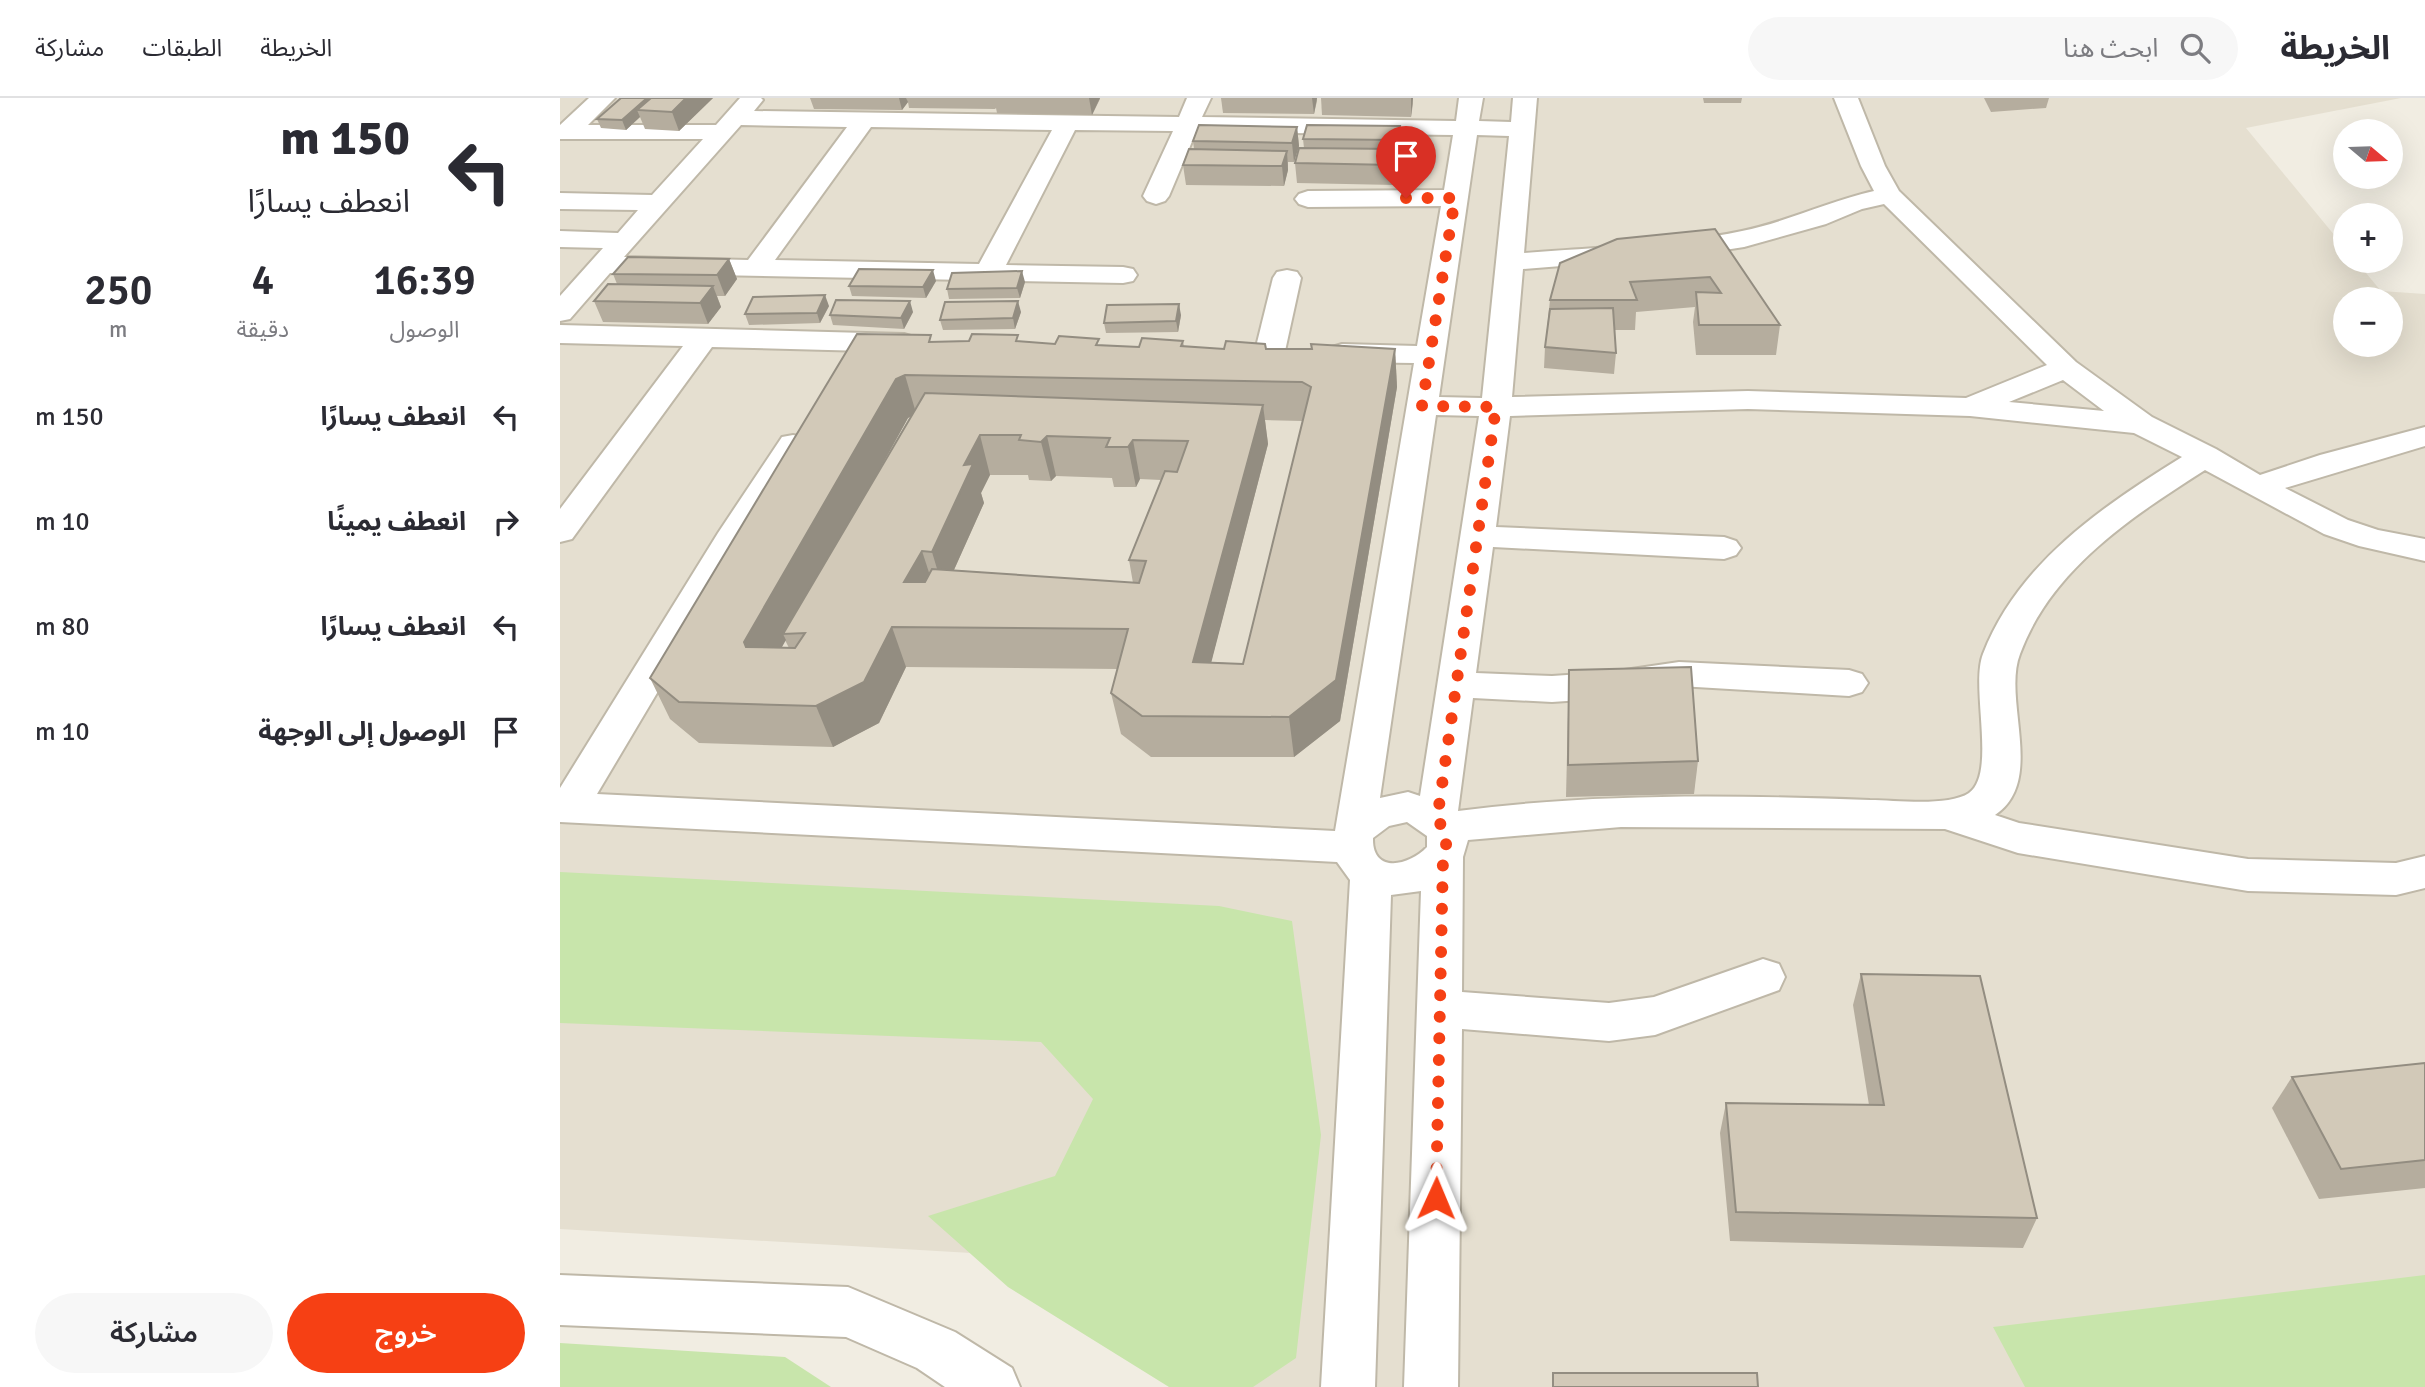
<!DOCTYPE html>
<html lang="ar">
<meta charset="utf-8">
<style>
body{margin:0;font-family:Signika,"Noto Sans Arabic",sans-serif;background:#f7f7f7;color:#2b2b33;direction:rtl;height:100vh;display:flex;flex-direction:column;font-size:26px;white-space:nowrap}
*{box-sizing:border-box;margin:0}
p{font-size:23px;color:#7c7c81}
.icon{flex:none;width:38px;height:38px;fill:none;stroke:currentColor;stroke-width:2;stroke-linecap:round;stroke-linejoin:round}
.map{position:relative;flex:1;overflow:hidden;direction:ltr}
.side{display:flex;flex-direction:column;background:#fff;width:560px}
.side>*{flex:none}
.banner{background:#fff;color:#2b2b33;overflow:hidden}
.needle{width:46px;rotate:109deg}
.controls{position:absolute;left:1773px;top:21px;display:grid;gap:14px}
.controls a{display:grid;place-items:center;width:70px;height:70px;border-radius:50%;background:#fff;box-shadow:0 7px 28px #0002;font-size:35px}
.pin{position:absolute;display:grid;place-items:center;width:60px;height:60px;color:#fff;margin:-72px -30px;border-radius:50% 50% 50% 0;rotate:-45deg;box-shadow:0 0 7px #0007}
.pin .icon{rotate:45deg}
.me{position:absolute;width:77px;margin:-38px;rotate:1deg;stroke-linejoin:round;filter:drop-shadow(0 0 5px #0008)}
.turn{display:flex;align-items:center;gap:24px;height:147px;padding:0 35px;font-size:32px}
.turn .icon{width:91px;height:91px;stroke-width:2.5}
.turn b{display:block;font-size:49px;line-height:60px}
.eta{display:flex;justify-content:space-evenly;align-items:center;height:119px;text-align:center}
.eta b{font-size:42px;font-weight:600;line-height:49px}
.cta{display:flex;gap:14px;margin-top:auto;padding:14px 35px}
.cta a{flex:1;height:80px;border-radius:42px;background:#f64014;color:#fff;font-size:28px;font-weight:600;line-height:80px;text-align:center}
.cta a+a{background:#f7f7f7;color:#2b2b33}
ul{padding:0;list-style:none}
li{display:flex;align-items:center;gap:21px;height:105px;padding:0 35px}
li div{flex:1}
li b{display:block;font-size:26px}
li em{font-style:normal}
header{display:flex;align-items:center;gap:42px;box-sizing:border-box;height:98px;padding:0 35px;background:#fff;border-bottom:2px solid #e1e1e2}
header strong{font-size:33px}
nav{display:flex;gap:38px;margin-inline-start:auto;font-size:24px}
.search{width:490px;height:63px;background:#f7f7f7;display:flex;align-items:center;gap:18px;box-sizing:border-box;padding:0 24px;border-radius:38px;color:#7c7c81;font-size:26px}
main{display:flex;flex:1;min-height:0}
.map>svg:first-child{display:block}
.residential{fill:#e5dfd0;fill-rule:evenodd}
.green{fill:#c8e5ab}
.lines{fill:none;stroke-linecap:round;stroke-linejoin:round}
.minor-casing{stroke:#bfb8a8;stroke-width:4}
.minor{fill:#fff;fill-rule:evenodd}
.wall{fill:#b5ad9e;fill-rule:evenodd}
.shaded-wall{fill:#938d81}
.building{fill:#d2c9b8;stroke:#938d81;stroke-width:2;fill-rule:evenodd}
.route{stroke:#f64014;stroke-width:12;stroke-dasharray:0 21.6}
</style>
<header>
<strong>الخريطة</strong>
<div class="search"><svg class="icon" aria-label="search" viewBox="0 0 24 24"><circle cx="10" cy="10" r="6"/><path d="M15 15l6 6"/></svg>ابحث هنا</div>
<nav><a>الخريطة</a><a>الطبقات</a><a>مشاركة</a></nav>
</header>
<main>
<div class="map">
<svg width="1865" height="1289" viewBox="0 0 1865 1289">
<rect width="100%" height="100%" fill="#f1ede2"/>
<path class="residential" d="M 0,0 L 1841,0 L 1686,30 L 1785,150 L 1785,163 L 1796,163 L 1821,193 L 1865,196 L 1865,1289 L 670,1289 L 617,1167 L 0,1131 ZM 1785,201 L 1830,201 L 1830,247 L 1785,247 Z"/>
<g class="green">
<polygon points="0,774 659,808 732,823 761,1037 736,1260 693,1289 609,1289 448,1189 368,1118 495,1078 533,1001 481,944 0,925"/>
<polygon points="1865,1177 1865,1289 1465,1289 1433,1229"/>
<polygon points="0,1245 225,1259 271,1289 0,1289"/>
</g>
<g class="lines">
<defs>
<g id="minor">
<path d="M 29,0 L 55,0 L 28,27 L 156,27 L 180,0 L 201,0 L 203,2 L 194,13 L 619,19 L 627,0 L 651,0 L 642,19 L 896,23 L 899,0 L 923,0 L 919,23 L 951,24 L 953,0 L 977,0 L 964,155 C 1036,149 1111,148 1182,133 C 1227,124 1269,103 1314,93 L 1301,68 L 1274,0 L 1298,0 L 1325,68 L 1339,93 L 1516,264 L 1592,319 L 1656,351 L 1700,377 L 1760,357 L 1865,329 L 1865,348 L 1725,390 L 1788,422 L 1818,432 L 1865,441 L 1865,463 L 1799,448 L 1764,436 L 1645,372 C 1573,418 1491,471 1460,556 C 1442,602 1486,683 1435,717 L 1459,725 L 1688,761 L 1836,765 L 1865,758 L 1865,790 L 1836,797 L 1688,793 L 1458,755 L 1385,731 L 1061,729 L 908,742 L 903,759 L 902,894 L 1049,905 L 1094,899 L 1203,861 L 1219,866 L 1225,879 L 1219,892 L 1095,937 L 1049,943 L 902,931 L 898,1289 L 844,1289 L 861,793 L 831,797 L 815,1289 L 761,1289 L 790,782 L 777,764 L 0,724 L 0,690 L 158,435 L 222,339 L 233,337 L 244,339 L 249,346 L 192,435 L 37,696 L 775,733 L 854,265 L 782,264 L 772,261 L 767,255 L 772,249 L 782,246 L 857,248 L 881,108 L 748,109 L 739,106 L 735,101 L 739,96 L 748,93 L 884,92 L 893,37 L 636,34 L 609,98 L 605,103 L 596,106 L 587,103 L 583,98 L 613,33 L 515,32 L 446,167 L 563,169 L 573,171 L 577,177 L 573,183 L 563,185 L 50,175 L 10,221 L 0,223 L 0,198 L 43,150 L 0,149 L 0,133 L 58,135 L 78,112 L 0,111 L 0,95 L 92,97 L 143,41 L 0,41 L 0,27 ZM 181,27 L 287,29 L 188,162 L 64,159 ZM 311,29 L 492,32 L 419,166 L 215,162 ZM 917,37 L 949,38 L 922,300 L 879,299 ZM 1324,106 L 1487,267 L 1406,300 L 1188,293 L 952,299 L 963,171 L 1126,158 L 1184,149 L 1266,126 L 1302,111 ZM 1503,282 L 1544,313 L 1449,304 ZM 1188,311 L 1410,318 L 1574,335 L 1622,359 C 1543,408 1458,465 1423,556 C 1410,589 1437,675 1409,695 C 1388,709 1335,702 1310,702 C 1172,697 1035,695 898,713 L 913,600 L 992,604 L 1051,600 L 1119,588 L 1289,598 L 1302,594 L 1308,585 L 1302,576 L 1289,572 L 1119,564 L 1051,574 L 992,578 L 916,575 L 933,449 L 1164,461 L 1176,457 L 1181,450 L 1176,443 L 1164,439 L 936,429 L 950,318 ZM 876,317 L 919,318 L 860,698 L 848,694 L 820,700 ZM 847,724 L 867,738 L 867,749 C 849,768 812,776 813,740 L 829,728 Z"/>
<polygon points="727,172 737,174 741,180 725,253 720,259 710,262 700,259 695,253 713,180 717,174"/>
<polygon points="0,227 344,236 354,239 358,245 354,251 344,254 152,249 12,441 0,444 0,411 123,248 0,245"/>
<polygon points="0,1177 288,1189 395,1234 452,1270 460,1289 385,1289 357,1270 286,1239 0,1227"/>
</g>
</defs>
<use href="#minor" class="minor-casing"/>
<use href="#minor" class="minor"/>
</g>
<g class="wall">
<polygon points="61,0 153,0 119,33 85,31 80,19 66,32 41,30 37,21"/>
<polygon points="250,0 540,0 540,1 532,17 437,15 436,10 435,11 349,10 348,4 342,12 254,11"/>
<polygon points="661,0 757,0 757,3 754,16 663,15"/>
<polygon points="761,0 853,0 853,6 851,19 762,17"/>
<polygon points="1143,0 1182,0 1181,5 1144,5"/>
<polygon points="1424,0 1489,0 1486,10 1431,14"/>
<polygon points="840,28 841,48 838,62 837,62 837,71 835,87 737,85 735,65 744,50 743,41"/>
<polygon points="737,29 739,48 734,64 728,64 728,72 724,88 626,87 623,67 634,51 633,43"/>
<polygon points="1155,131 1220,227 1216,257 1136,257 1133,224 1135,209 1076,214 1075,232 1054,232 1056,255 1054,276 984,270 985,249 990,202"/>
<polygon points="169,161 177,181 165,198 157,198 161,209 148,226 43,224 34,203 57,186 53,176"/>
<polygon points="376,183 366,200 292,198 289,188"/>
<polygon points="465,184 460,200 389,201 387,191"/>
<polygon points="269,208 260,225 189,227 185,216"/>
<polygon points="353,214 344,231 273,227 270,217"/>
<polygon points="461,214 455,231 383,232 380,222"/>
<polygon points="621,217 618,234 546,235 544,225"/>
<path d="M 373,243 L 460,244 L 495,246 L 579,249 L 623,243 L 624,248 L 664,251 L 835,251 L 837,289 L 780,623 L 734,659 L 591,659 L 561,636 L 551,595 L 558,571 L 346,569 L 319,625 L 273,649 L 139,645 L 110,621 L 90,580 ZM 352,318 L 313,383 L 348,320 ZM 705,322 L 743,323 L 683,566 L 651,564 L 708,346 ZM 430,377 L 468,377 L 469,382 L 491,383 L 496,378 L 552,380 L 554,389 L 576,389 L 580,381 L 601,382 L 569,462 L 573,485 L 394,472 L 424,405 L 421,395 ZM 225,542 L 229,550 L 221,550 Z"/>
<polygon points="1009,572 1138,663 1134,696 1006,699"/>
<polygon points="1301,876 1477,1120 1463,1150 1170,1143 1160,1035 1166,1005 1309,1007 1293,907"/>
<polygon points="1865,965 1865,1090 1759,1101 1712,1010 1732,979"/>
</g>
<g class="shaded-wall">
<polygon points="87,0 101,0 77,12 80,19 66,32 62,22"/>
<polygon points="126,0 153,0 119,33 112,14"/>
<polygon points="339,0 346,0 348,4 342,12"/>
<polygon points="529,0 540,0 532,17"/>
<polygon points="752,0 757,0 754,16"/>
<polygon points="851,0 853,0 851,19"/>
<polygon points="840,28 841,48 838,62 837,42"/>
<polygon points="737,29 739,48 734,64 732,45"/>
<polygon points="836,51 837,71 835,87 834,67"/>
<polygon points="727,53 728,72 724,88 722,68"/>
<polygon points="169,161 177,181 165,198 157,177"/>
<polygon points="373,172 376,183 366,200 363,189"/>
<polygon points="462,173 465,184 460,200 457,190"/>
<polygon points="153,188 161,209 148,226 140,205"/>
<polygon points="265,197 269,208 260,225 257,215"/>
<polygon points="350,203 353,214 344,231 341,220"/>
<polygon points="458,203 461,214 455,231 453,220"/>
<polygon points="619,206 621,217 618,234 616,223"/>
<polygon points="835,251 837,289 780,623 734,659 729,619"/>
<polygon points="345,277 356,315 348,320 229,535 223,536 226,542 202,584 186,549 184,544 336,281"/>
<polygon points="703,307 708,346 641,604 633,564"/>
<polygon points="420,337 430,377 421,395 424,405 384,494 372,454 404,367"/>
<polygon points="487,338 496,378 491,383 481,344"/>
<polygon points="573,342 580,381 576,389 568,349"/>
<polygon points="362,453 375,493 344,484"/>
<polygon points="332,529 346,569 319,625 273,649 256,608"/>
</g>
<g class="building">
<polygon points="61,0 87,0 62,22 37,21"/>
<polygon points="91,0 126,0 112,14 77,12"/>
<polygon points="639,27 737,29 732,45 633,43"/>
<polygon points="747,27 840,28 837,42 743,41"/>
<polygon points="739,50 836,51 834,67 735,65"/>
<polygon points="629,51 727,53 722,68 623,67"/>
<polygon points="1155,131 1220,227 1139,227 1136,194 1161,195 1150,179 1070,184 1077,202 990,202 1000,165 1057,141"/>
<polygon points="68,159 169,161 157,177 53,176"/>
<polygon points="299,171 373,172 363,189 289,188"/>
<polygon points="462,173 457,190 387,191 392,175"/>
<polygon points="48,186 153,188 140,205 34,203"/>
<polygon points="265,197 257,215 185,216 193,199"/>
<polygon points="276,202 350,203 341,220 270,217"/>
<polygon points="458,203 453,220 380,222 385,204"/>
<polygon points="619,206 616,223 544,225 547,207"/>
<polygon points="1053,210 1056,255 985,249 990,211"/>
<path d="M 297,236 L 371,237 L 369,244 L 409,243 L 412,236 L 458,237 L 456,243 L 495,246 L 499,238 L 539,241 L 536,247 L 579,249 L 582,240 L 623,243 L 621,248 L 664,251 L 666,243 L 705,246 L 706,251 L 752,251 L 751,246 L 835,251 L 776,582 L 729,619 L 582,618 L 551,595 L 568,531 L 332,529 L 304,584 L 256,608 L 119,604 L 90,580 ZM 345,277 L 742,284 L 751,289 L 683,566 L 633,564 L 703,307 L 365,295 L 223,536 L 245,535 L 235,550 L 186,549 L 184,544 L 336,281 ZM 420,337 L 461,337 L 459,342 L 481,344 L 487,338 L 550,340 L 546,349 L 568,349 L 573,342 L 628,343 L 617,374 L 605,373 L 569,462 L 586,463 L 579,485 L 372,471 L 365,484 L 344,484 L 362,453 L 372,454 L 413,366 L 404,367 Z"/>
<polygon points="1131,569 1138,663 1008,667 1009,572"/>
<polygon points="1301,876 1420,878 1477,1120 1176,1114 1166,1005 1324,1007"/>
<polygon points="1865,965 1865,1062 1781,1071 1732,979"/>
<polygon points="993,1275 1197,1275 1198,1289 993,1289"/>
</g>
<g class="lines">
<path class="route" d="M 846,100 L 895,100 L 862,308 L 936,309 L 877,722 C 888,734 888,744 883,760 L 876,1100"/>
</g>
</svg>
<div class="controls">
<a><svg class="needle" viewBox="-14 -14 28 28"><path d="M0-13l5 13h-10z" fill="#e53935"/><path d="M0 13l5-13h-10z" fill="#7c7c81"/></svg></a>
<a>+</a>
<a>−</a>
</div>
<div class="pin" style="left:846px;top:100px;background:#d93025"><svg class="icon" aria-label="arrive" viewBox="0 0 24 24"><path d="M6 21V4h12l-3 4 3 4H6"/></svg></div>
<svg class="me" style="left:876px;top:1100px" viewBox="-20 -20 40 40"><path d="M0-17L14 15 0 8-14 15z" fill="#f64014" stroke="#fff" stroke-width="4"/></svg>
</div>
<section class="side">
<div class="banner">
<div class="turn"><svg class="icon" aria-label="left" viewBox="0 0 24 24"><path d="M17 20v-9H6M10 6l-5 5 5 5"/></svg><div><b>150 m</b>انعطف يسارًا</div></div>
</div>
<div class="eta">
<div><b>16:39</b><p>الوصول</p></div>
<div><b>4</b><p>دقيقة</p></div>
<div><b>250</b><p>m</p></div>
</div>
<ul>
<li><svg class="icon" aria-label="left" viewBox="0 0 24 24"><path d="M17 20v-9H6M10 6l-5 5 5 5"/></svg><div><b>انعطف يسارًا</b></div><em>150 m</em></li>
<li><svg class="icon" aria-label="right" viewBox="0 0 24 24"><path d="M7 20v-9h11M14 6l5 5-5 5"/></svg><div><b>انعطف يمينًا</b></div><em>10 m</em></li>
<li><svg class="icon" aria-label="left" viewBox="0 0 24 24"><path d="M17 20v-9H6M10 6l-5 5 5 5"/></svg><div><b>انعطف يسارًا</b></div><em>80 m</em></li>
<li><svg class="icon" aria-label="arrive" viewBox="0 0 24 24"><path d="M6 21V4h12l-3 4 3 4H6"/></svg><div><b>الوصول إلى الوجهة</b></div><em>10 m</em></li>
</ul>
<div class="cta"><a>خروج</a><a>مشاركة</a></div>
</section>
</main>
